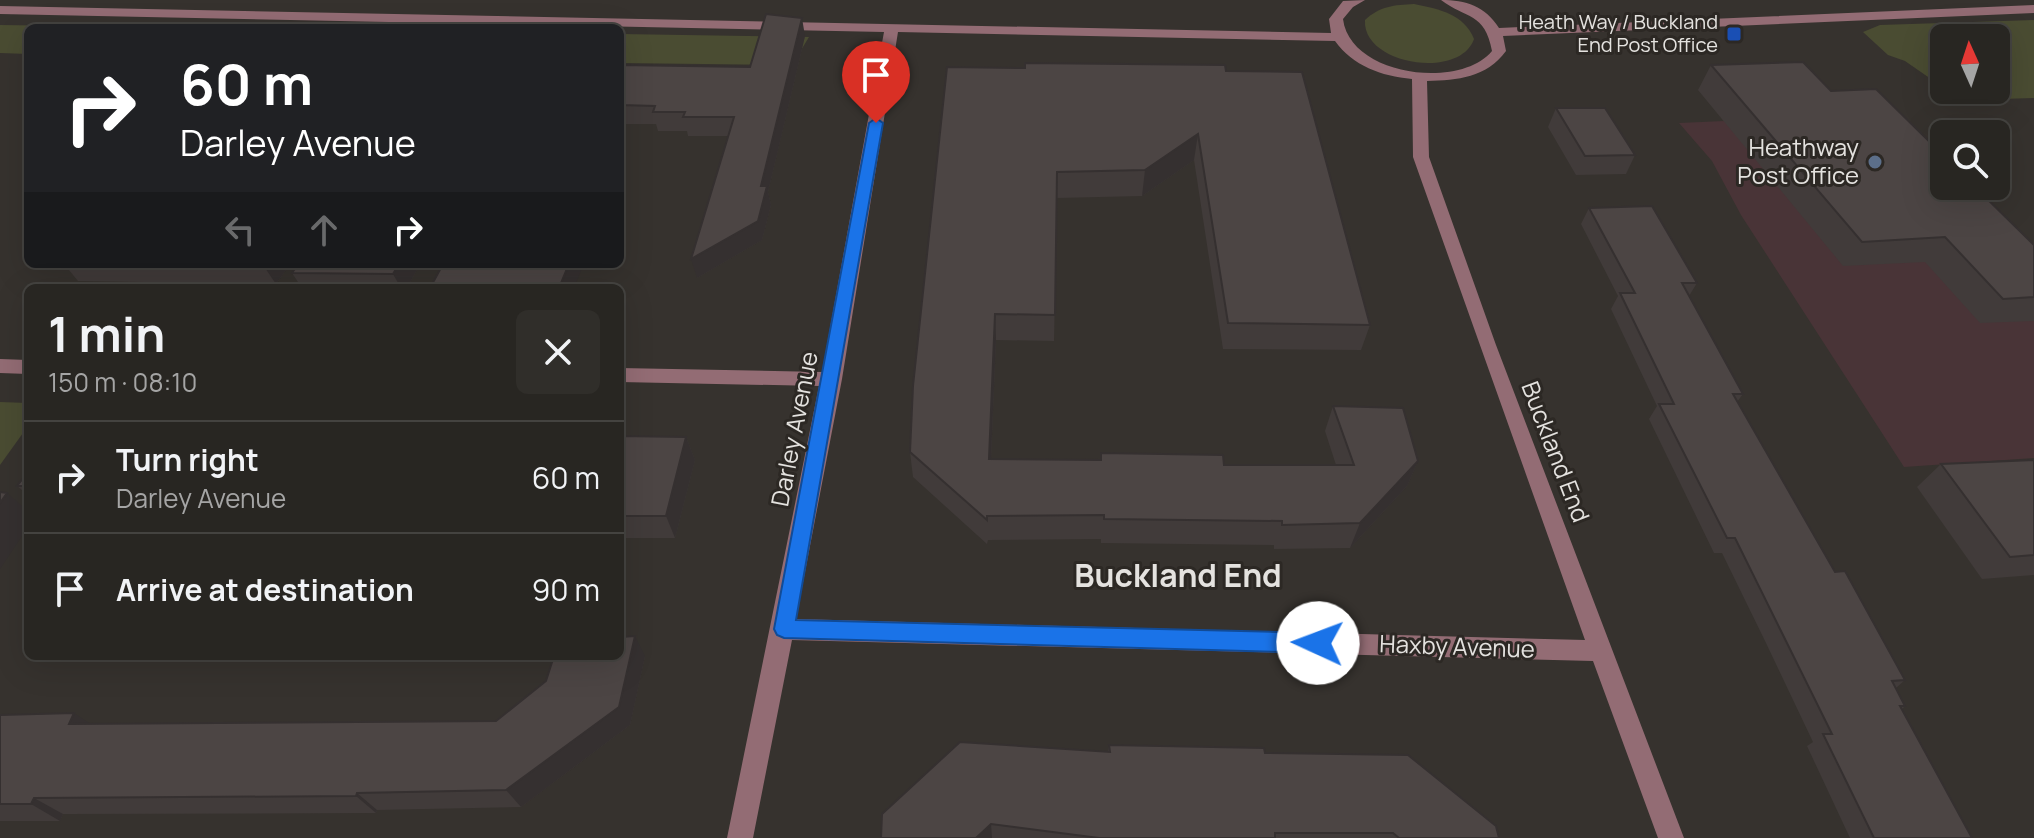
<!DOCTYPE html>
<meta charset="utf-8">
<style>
body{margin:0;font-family:Manrope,sans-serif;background:#302e2a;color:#f1f3f6;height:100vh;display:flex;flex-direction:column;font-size:30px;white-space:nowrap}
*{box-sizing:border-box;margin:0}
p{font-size:26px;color:#a5a5a5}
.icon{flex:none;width:44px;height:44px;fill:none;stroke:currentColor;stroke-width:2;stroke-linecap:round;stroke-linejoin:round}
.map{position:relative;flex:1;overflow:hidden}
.drawer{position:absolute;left:24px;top:284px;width:600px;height:376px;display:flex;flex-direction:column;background:#282622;border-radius:12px;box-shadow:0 8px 32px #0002,0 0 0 2px #444340}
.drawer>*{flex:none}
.guide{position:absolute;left:24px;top:24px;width:600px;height:244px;border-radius:12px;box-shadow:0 8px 32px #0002,0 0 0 2px #444340;background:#202124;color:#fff;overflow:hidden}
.needle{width:52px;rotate:357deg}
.buttons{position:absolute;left:1930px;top:24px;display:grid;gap:16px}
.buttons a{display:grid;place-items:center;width:80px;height:80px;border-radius:12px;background:#282622;box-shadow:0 8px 32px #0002,0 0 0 2px #444340;font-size:40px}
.pin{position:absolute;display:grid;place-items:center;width:68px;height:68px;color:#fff;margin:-82px -34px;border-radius:50% 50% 50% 0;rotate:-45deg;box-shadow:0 0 8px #0007}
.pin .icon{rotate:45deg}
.me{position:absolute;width:88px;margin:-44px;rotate:272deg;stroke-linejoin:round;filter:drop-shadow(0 0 6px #0008)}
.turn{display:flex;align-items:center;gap:28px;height:168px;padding:0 24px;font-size:36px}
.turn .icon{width:104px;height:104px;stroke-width:2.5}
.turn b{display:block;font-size:56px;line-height:68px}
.lanes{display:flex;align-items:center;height:76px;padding:0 24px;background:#0003;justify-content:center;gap:40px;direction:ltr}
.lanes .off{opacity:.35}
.round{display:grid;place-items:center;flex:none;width:84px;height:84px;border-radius:12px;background:#302e2a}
.summary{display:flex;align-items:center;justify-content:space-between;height:136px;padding:0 24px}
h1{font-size:48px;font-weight:700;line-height:60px}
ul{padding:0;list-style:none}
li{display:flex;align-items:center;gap:24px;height:112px;padding:0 24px;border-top:2px solid #444340}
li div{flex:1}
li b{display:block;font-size:30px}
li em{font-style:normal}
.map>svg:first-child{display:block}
.commercial{fill:#493437}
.green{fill:#4a4c32}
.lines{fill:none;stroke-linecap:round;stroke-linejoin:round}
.minor{fill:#936c74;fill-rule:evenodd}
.wall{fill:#413b3a}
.shaded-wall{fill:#353030}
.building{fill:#4c4544;stroke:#353030;stroke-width:2}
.route{fill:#1a73e8;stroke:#114b97;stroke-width:2}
.transit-dot{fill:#1a4fb4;stroke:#2c2824;stroke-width:3}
.service-dot{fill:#5c6f8a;stroke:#2c2824;stroke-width:3}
.labels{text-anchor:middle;stroke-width:6;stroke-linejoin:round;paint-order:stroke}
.far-poi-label{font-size:20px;fill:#e4e2df;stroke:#2c2824;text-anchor:end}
.poi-label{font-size:24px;fill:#e4e2df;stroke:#2c2824;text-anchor:end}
.street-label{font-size:24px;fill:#e4e2df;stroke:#2c2824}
.district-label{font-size:32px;font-weight:bold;fill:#e4e2df;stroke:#2c2824}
</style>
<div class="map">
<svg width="2034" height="838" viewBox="0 0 2034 838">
<rect width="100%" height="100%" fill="#36322e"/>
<polygon class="commercial" points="1880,114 1944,186 2034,260 2034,458 1904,467 1741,215 1712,161 1679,123"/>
<g class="green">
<path d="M 1414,4 C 1439,9 1464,14 1474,39 C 1460,80 1362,65 1365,20 C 1380,6 1394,5 1414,4 Z"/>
<polygon points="2034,20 2034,98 1967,100 1947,90 1996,90 1996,38 1944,38 1944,88 1905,61 1888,55 1863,32 1880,25"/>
<polygon points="0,25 227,28 28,28 28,54 0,53"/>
<polygon points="620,34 809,37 792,65 620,63"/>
<polygon points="0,402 28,403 28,426 0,465"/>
</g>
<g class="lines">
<g class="minor">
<path d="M 1365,0 L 1353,7 L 1343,19 C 1350,76 1460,90 1492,51 C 1485,12 1466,19 1441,0 C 1466,0 1485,6 1499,28 L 2034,5 L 2034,13 L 1503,36 L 1506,51 C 1486,78 1458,80 1427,81 L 1429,157 L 1496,345 L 1684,838 L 1658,838 L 1593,661 L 792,640 L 753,838 L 727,838 L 819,386 L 620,382 L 620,368 L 822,372 L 884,32 L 0,14 L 0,6 L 1331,33 L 1329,19 L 1343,1 ZM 898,32 L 1335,41 C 1353,66 1381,76 1412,79 L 1413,157 L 1585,640 L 796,619 L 842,379 Z"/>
<polygon points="0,359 28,360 28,374 0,373"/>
</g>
</g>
<g class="wall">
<polygon points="805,36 768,192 771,205 762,240 697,278 729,136 688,136 687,131 658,131 656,124 620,124 620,65 750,67"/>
<polygon points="1711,65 1831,91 2034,245 2034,321 1980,323 1925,262 1843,266 1698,90"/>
<polygon points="947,67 1226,71 1370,325 1361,350 1223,349 1194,160 1142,196 1057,198 1054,341 996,340 991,459 1100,460 1101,453 1224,465 1336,465 1325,431 1333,406 1418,461 1407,486 1350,548 1274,549 1274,545 1101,543 1101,539 988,540 987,544 913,477 910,452"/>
<polygon points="1556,108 1635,155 1626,174 1576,175 1548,127"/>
<polygon points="1589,208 1697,283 1689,296 1743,394 1737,402 1835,572 1905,680 1896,688 1905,706 1902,709 1972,838 1850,838 1807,746 1813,742 1766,643 1722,553 1714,553 1649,419 1657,406 1611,309 1618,296 1581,224"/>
<polygon points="64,264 290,264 276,284 78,281"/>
<polygon points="420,264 407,288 302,288 292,273"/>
<polygon points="620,436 686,437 695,460 675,538 620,538"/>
<polygon points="2034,460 2034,575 1982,579 1917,487 1941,464"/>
<polygon points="28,472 28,495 17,486"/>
<polygon points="645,656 630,725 521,807 377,810 376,813 63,814 60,821 0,821 0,715 90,724 496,721"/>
<polygon points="1109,745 1265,753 1499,838 881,838 1108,752"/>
</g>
<g class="shaded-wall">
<polygon points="802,18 805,36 768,192 771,205 762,240 697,278 691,259"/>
<polygon points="1198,134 1194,160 1142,196 1145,170"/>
<polygon points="264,264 290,264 276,284 263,265"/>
<polygon points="399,264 420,264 407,288 401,288 393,274"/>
<polygon points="569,264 582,264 583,266 574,288 559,288"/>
<polygon points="995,314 996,340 990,483 989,459"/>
<polygon points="686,437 695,460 675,538 666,516"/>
<polygon points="1418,461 1407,486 1350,548 1360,523"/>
<polygon points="7,493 28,511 28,527 0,569 0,503"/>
<polygon points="635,636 645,656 630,725 521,807 506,790"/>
<polygon points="74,713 101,731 69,724"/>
<polygon points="357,793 377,810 376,813 356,796"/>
<polygon points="34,798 63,814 60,821 31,804"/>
<polygon points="991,824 992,838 976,838"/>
</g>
<g class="building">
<polygon points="766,14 802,18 761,186 767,186 758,221 691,259 734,117 683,117 685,112 653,112 655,106 620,105 620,65 750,67"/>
<polygon points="1803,62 1831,91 1876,89 1944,156 1944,186 1974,186 2034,245 2034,297 2003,299 1945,237 1862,242 1711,65"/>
<polygon points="1025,63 1225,65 1226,71 1302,72 1370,325 1228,323 1198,134 1145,170 1057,172 1055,315 995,314 989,459 1101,460 1101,453 1223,455 1224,465 1354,465 1333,406 1403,408 1418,461 1360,523 1282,525 1282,521 1104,519 1104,515 987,516 987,520 910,452 913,386 947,67 1025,68"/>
<polygon points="1556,108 1605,108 1635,155 1585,156"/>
<polygon points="1652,206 1697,283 1682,283 1743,394 1733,394 1835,572 1845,571 1905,680 1892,681 1905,706 1900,706 1972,838 1874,838 1823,734 1832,734 1780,629 1735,538 1727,538 1659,404 1674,404 1620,293 1635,293 1589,208"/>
<polygon points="192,264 264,264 263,265"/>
<polygon points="298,264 399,264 393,274 292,273"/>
<polygon points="443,264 569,264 559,288 430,288"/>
<polygon points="620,436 686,437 666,516 620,516"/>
<polygon points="2034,460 2034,555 2010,557 1941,464"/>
<polygon points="28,472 28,486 17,486"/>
<polygon points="0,492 7,493 0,503"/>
<polygon points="635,636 619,707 506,790 357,793 356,796 34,798 31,804 0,804 0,715 74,713 69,724 496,721 546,681 554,656 620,656 620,637"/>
<polygon points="960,742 1110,752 1109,745 1264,748 1265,753 1408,755 1496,826 1499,838 1399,838 1393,833 1275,833 1275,838 1099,838 991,824 976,838 881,838 882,814"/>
</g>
<polygon class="route" points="876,118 883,123 796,620 1318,633 1326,636 1329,643 1326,650 1318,653 784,638 777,635 774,629 869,123"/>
<rect class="transit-dot" x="1726" y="26" width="16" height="16" rx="4"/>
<circle class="service-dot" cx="1875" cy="162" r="8"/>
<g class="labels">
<g class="far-poi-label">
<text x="1718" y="29">Heath Way / Buckland<tspan x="1718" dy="23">End Post Office</tspan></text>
</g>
<g class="poi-label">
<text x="1859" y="156">Heathway<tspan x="1859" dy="28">Post Office</tspan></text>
</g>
<g class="street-label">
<text transform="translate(795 429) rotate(-79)" y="8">Darley Avenue</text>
<text transform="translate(1555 452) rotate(69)" y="8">Buckland End</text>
<text transform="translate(1457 647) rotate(2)" y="8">Haxby Avenue</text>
</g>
<g class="district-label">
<text x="1178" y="587">Buckland End</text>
</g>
</g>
</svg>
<div class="buttons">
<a><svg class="needle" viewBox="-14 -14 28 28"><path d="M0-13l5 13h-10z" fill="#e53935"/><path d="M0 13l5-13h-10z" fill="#a5a5a5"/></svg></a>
<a><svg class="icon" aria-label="search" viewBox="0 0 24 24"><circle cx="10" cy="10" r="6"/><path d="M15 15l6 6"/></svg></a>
</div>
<div class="pin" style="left:876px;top:123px;background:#d93025"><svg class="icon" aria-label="arrive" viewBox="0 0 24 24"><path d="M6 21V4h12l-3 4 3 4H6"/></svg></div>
<svg class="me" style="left:1318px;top:643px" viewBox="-20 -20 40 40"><circle r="19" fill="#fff"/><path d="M0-13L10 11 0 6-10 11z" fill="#1a73e8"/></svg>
<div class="guide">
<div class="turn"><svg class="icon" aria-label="right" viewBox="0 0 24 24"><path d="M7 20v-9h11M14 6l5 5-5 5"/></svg><div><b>60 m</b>Darley Avenue</div></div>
<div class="lanes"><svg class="icon off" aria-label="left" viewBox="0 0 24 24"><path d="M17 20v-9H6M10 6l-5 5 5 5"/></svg><svg class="icon off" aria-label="ahead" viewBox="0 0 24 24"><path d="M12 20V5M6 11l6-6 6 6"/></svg><svg class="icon" aria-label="right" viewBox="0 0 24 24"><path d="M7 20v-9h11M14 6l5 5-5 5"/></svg></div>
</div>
<section class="drawer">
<div class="summary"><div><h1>1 min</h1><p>150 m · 08:10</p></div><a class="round"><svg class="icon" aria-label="close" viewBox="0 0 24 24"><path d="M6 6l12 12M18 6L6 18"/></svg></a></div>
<ul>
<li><svg class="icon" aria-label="right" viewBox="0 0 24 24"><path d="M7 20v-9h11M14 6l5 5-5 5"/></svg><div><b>Turn right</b><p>Darley Avenue</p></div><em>60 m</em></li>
<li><svg class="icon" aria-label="arrive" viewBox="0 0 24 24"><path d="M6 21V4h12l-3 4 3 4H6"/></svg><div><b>Arrive at destination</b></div><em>90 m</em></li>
</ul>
</section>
</div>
